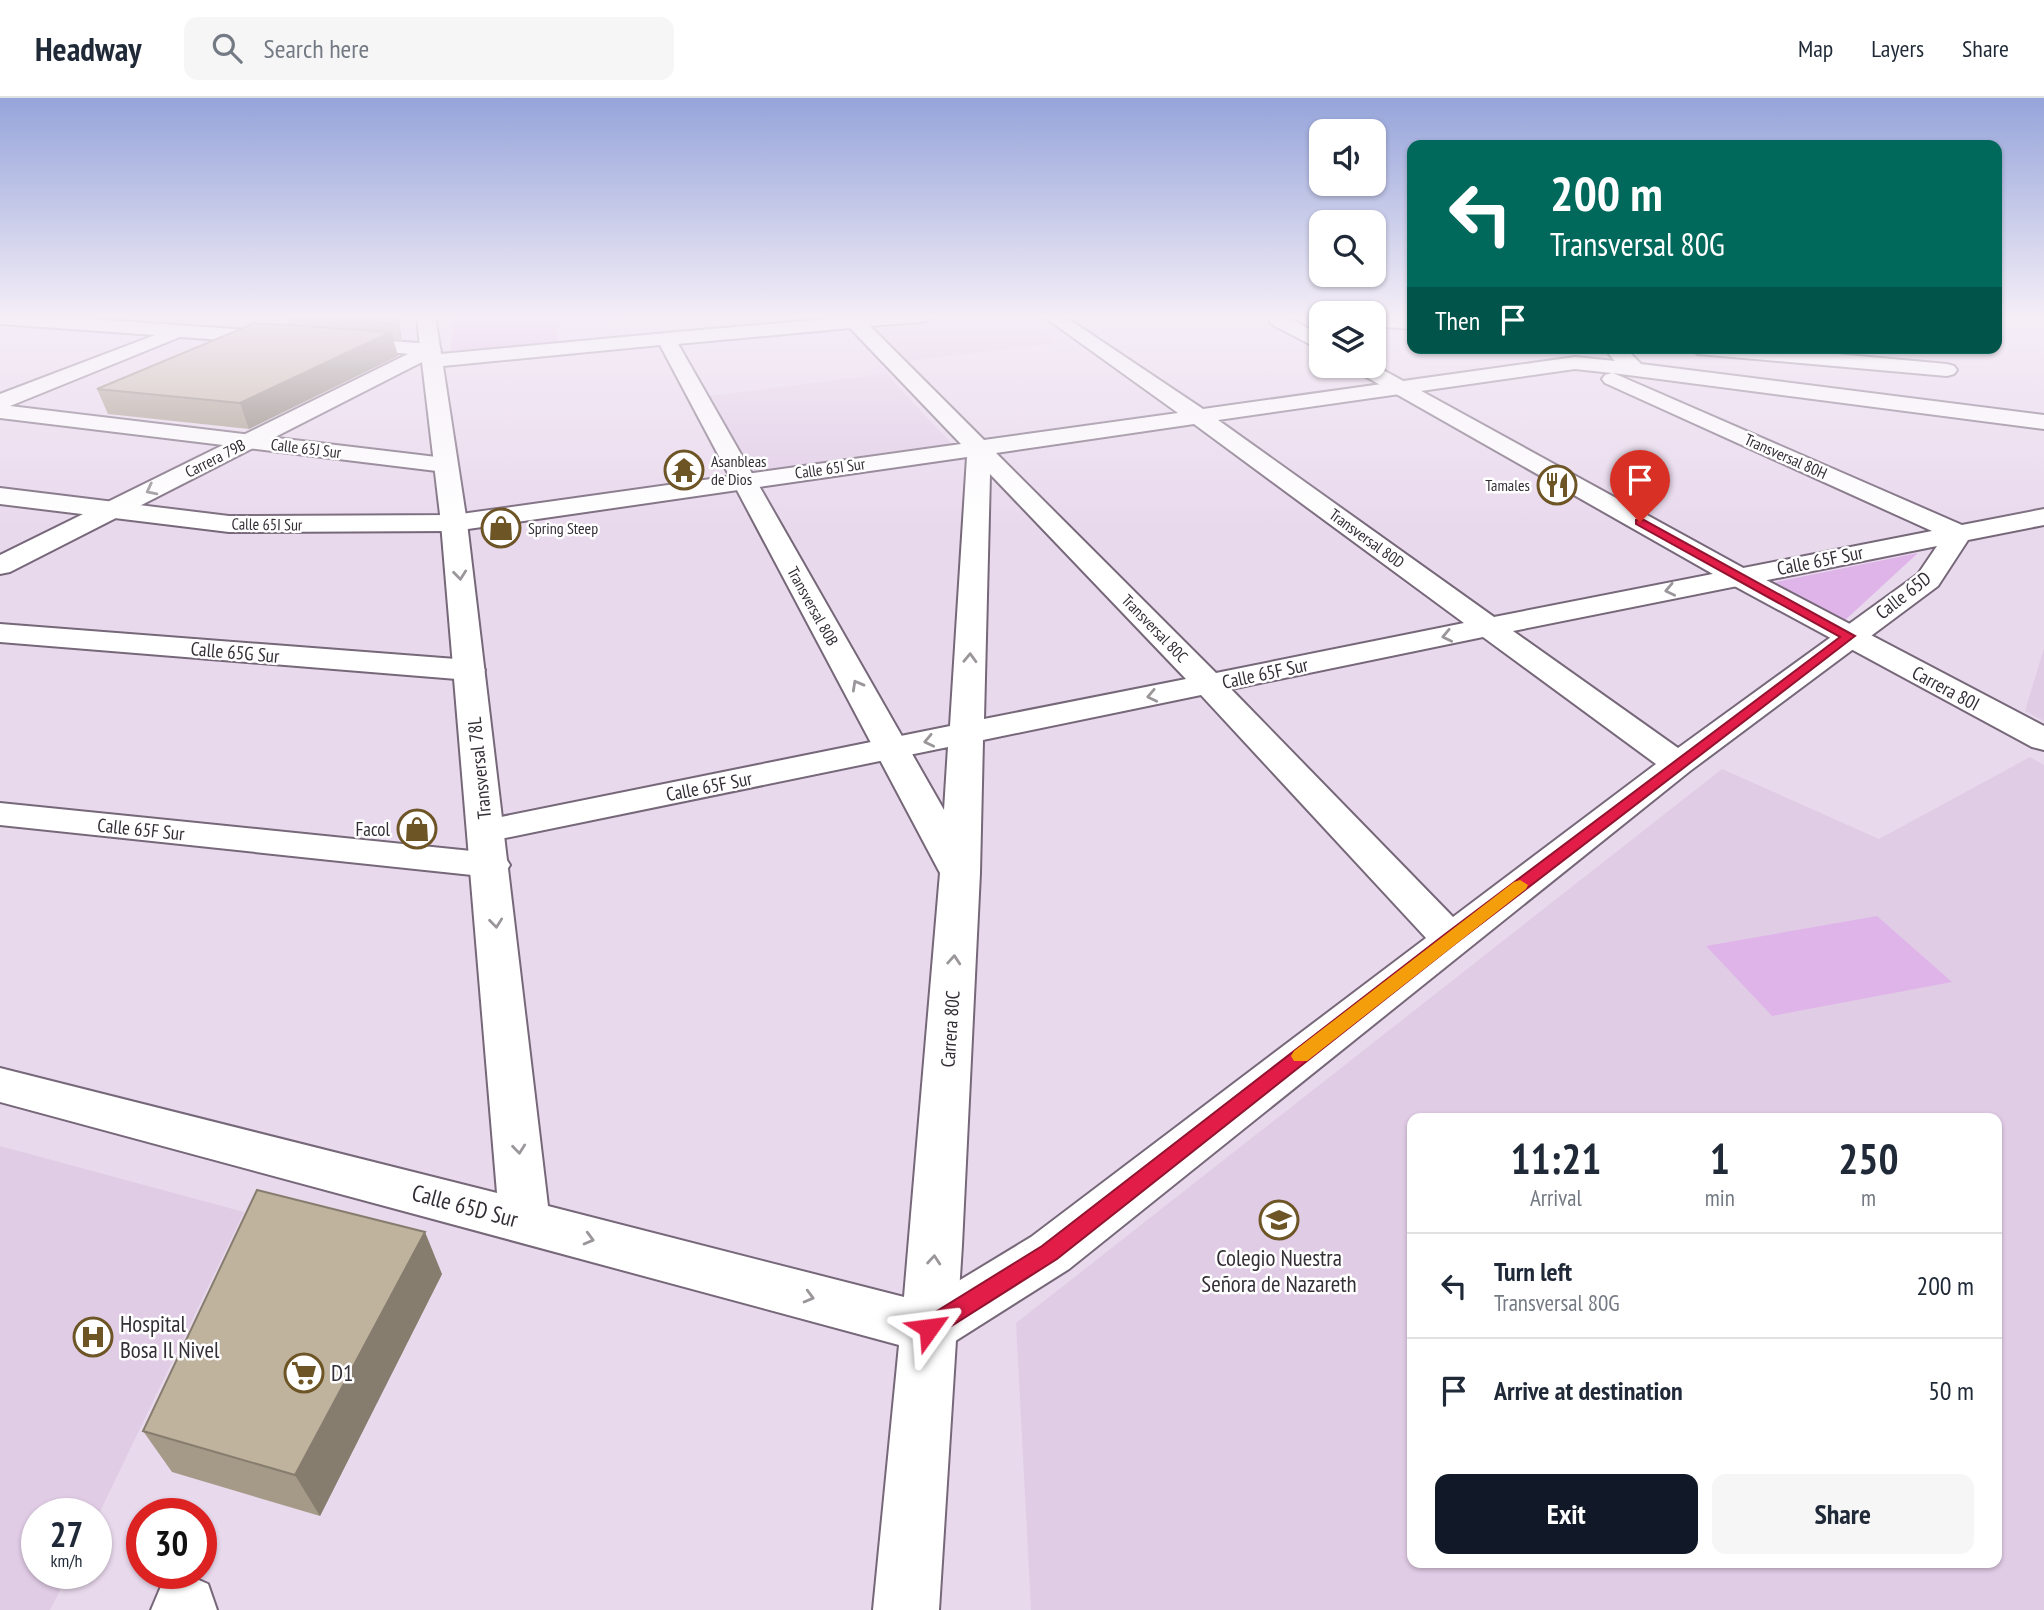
<!DOCTYPE html>
<meta charset="utf-8">
<style>
body{margin:0;font-family:"PT Sans Narrow",sans-serif;background:#f6f6f7;color:#1f2937;height:100vh;display:flex;flex-direction:column;font-size:26px;white-space:nowrap}
*{box-sizing:border-box;margin:0}
p{font-size:23px;color:#747a83}
.icon{flex:none;width:38px;height:38px;fill:none;stroke:currentColor;stroke-width:2;stroke-linecap:round;stroke-linejoin:round}
.map{position:relative;flex:1;overflow:hidden}
.panel{position:absolute;left:1407px;top:1015px;width:595px;height:455px;display:flex;flex-direction:column;background:#fff;border-radius:14px;box-shadow:0 2px 5px #0004}
.panel>*{flex:none}
.guide{position:absolute;left:1407px;top:42px;width:595px;height:214px;border-radius:14px;box-shadow:0 2px 5px #0004;background:#00695c;color:#fff;overflow:hidden}
.controls{position:absolute;left:1309px;top:21px;display:grid;gap:14px}
.controls a{display:grid;place-items:center;width:77px;height:77px;border-radius:14px;background:#fff;box-shadow:0 2px 5px #0004;font-size:35px}
.speed{position:absolute;left:21px;top:1400px;display:flex;gap:14px;font-size:35px;font-weight:700;text-align:center}
.speed>*{display:grid;place-content:center;width:91px;height:91px;border-radius:50%;background:#fff;box-shadow:0 2px 5px #0004;line-height:1}
.speed small{font-size:18px;font-weight:400}
.speed .limit{border:10px solid #d22;background:#fff;color:#111}
.pin{position:absolute;display:grid;place-items:center;width:60px;height:60px;color:#fff;margin:-72px -30px;border-radius:50% 50% 50% 0;rotate:-45deg;box-shadow:0 0 7px #0007}
.pin .icon{rotate:45deg}
.me{position:absolute;width:77px;margin:-38px;rotate:59deg;stroke-linejoin:round;filter:drop-shadow(0 0 5px #0008)}
.turn{display:flex;align-items:center;gap:24px;height:147px;padding:0 28px;font-size:32px}
.turn .icon{width:91px;height:91px;stroke-width:2.5}
.turn b{display:block;font-size:49px;line-height:60px}
.then{display:flex;align-items:center;height:66px;padding:0 28px;background:#0003;gap:14px;font-size:26px}
.eta{display:flex;justify-content:space-evenly;align-items:center;height:119px;text-align:center}
.eta b{font-size:42px;font-weight:700;line-height:49px}
.button{display:flex;gap:14px;margin-top:auto;padding:14px 28px}
.button a{flex:1;height:80px;border-radius:14px;background:#111827;color:#fff;font-size:28px;font-weight:700;line-height:80px;text-align:center}
.button a+a{background:#f6f6f7;color:#1f2937}
ul{padding:0;list-style:none}
li{display:flex;align-items:center;gap:21px;height:105px;padding:0 28px;border-top:2px solid #e0e1e3}
li div{flex:1}
li b{display:block;font-size:26px}
li em{font-style:normal}
header{display:flex;align-items:center;gap:42px;box-sizing:border-box;height:98px;padding:0 35px;background:#fff;border-bottom:2px solid #e0e1e3}
header strong{font-size:33px}
nav{display:flex;gap:38px;margin-inline-start:auto;font-size:24px}
.search{width:490px;height:63px;background:#f6f6f7;display:flex;align-items:center;gap:18px;box-sizing:border-box;padding:0 24px;border-radius:14px;color:#747a83;font-size:26px}
.map>svg:first-child{display:block}
.built{fill:#e1cce6;fill-rule:evenodd}
.green{fill:#dfb5e9}
.lines{fill:none;stroke-linecap:round;stroke-linejoin:round}
.street-casing{stroke:#766779;stroke-width:4}
.secondary-casing{stroke:#766779;stroke-width:4}
.street{fill:#fff;fill-rule:evenodd}
.secondary{fill:#fff;fill-rule:evenodd}
.wall{fill:#a59a88}
.shaded-wall{fill:#867d6f}
.building{fill:#c0b39e;stroke:#867d6f;stroke-width:2}
.oneway{stroke:#9a969a}
.route{fill:#e11d48;stroke:#92132f;stroke-width:2}
.slow{fill:#f59e0b}
.labels{text-anchor:middle;stroke-width:5;stroke-linejoin:round;paint-order:stroke}
.far-street-label{font-size:16px;fill:#342e36;stroke:#fff}
.far-poi-label{font-size:16px;fill:#342e36;stroke:#fff;text-anchor:start}
.street-label{font-size:19px;fill:#342e36;stroke:#fff}
.poi-label{font-size:19px;fill:#342e36;stroke:#fff;text-anchor:end}
.near-street-label{font-size:23px;fill:#342e36;stroke:#fff}
.near-poi-label{font-size:23px;fill:#342e36;stroke:#fff;text-anchor:start}
</style>
<header>
<strong>Headway</strong>
<div class="search"><svg class="icon" aria-label="search" viewBox="0 0 24 24"><circle cx="10" cy="10" r="6"/><path d="M15 15l6 6"/></svg>Search here</div>
<nav><a>Map</a><a>Layers</a><a>Share</a></nav>
</header>
<div class="map">
<svg width="2044" height="1512" viewBox="0 0 2044 1512">
<rect width="100%" height="100%" fill="#e9d9ed"/>
<g class="built">
<polygon points="993,218 1023,218 1059,245 908,263 875,231"/>
<polygon points="886,276 952,346 754,374 709,298"/>
<polygon points="2044,550 2044,623 2025,613"/>
<path d="M 2030,659 L 2044,667 L 2044,1512 L 1031,1512 L 1016,1225 L 1722,671 L 1879,741 ZM 1412,1020 L 1997,1020 L 1997,1465 L 1412,1465 Z"/>
<polygon points="0,1048 244,1114 96,1422 96,1416 37,1416 37,1475 69,1475 50,1512 0,1512"/>
</g>
<g class="green">
<polygon points="454,218 670,218 556,227 558,243 450,253"/>
<polygon points="1918,455 1842,525 1771,485"/>
<polygon points="1877,818 1952,884 1772,918 1706,848"/>
</g>
<g class="lines">
<defs>
<g id="street">
<polygon points="0,218 47,218 279,234 289,240 279,246 180,239 10,308 445,360 454,362 457,367 454,372 445,374 0,320 0,296 155,237 0,226"/>
<path d="M 862,218 L 930,218 L 928,222 L 921,224 L 870,228 L 984,342 L 1178,315 L 1043,218 L 1064,218 L 1203,311 L 1575,259 L 1615,263 L 1607,254 L 1610,250 L 1625,250 L 1641,266 L 2044,317 L 2044,331 L 1613,275 L 1962,427 L 2044,411 L 2044,427 L 1968,442 L 1938,488 L 1690,673 L 1069,1171 L 949,1247 L 929,1255 L 909,1247 L 901,1230 L 909,1213 L 1031,1139 L 1426,840 L 1201,597 L 983,642 L 980,775 L 974,783 L 960,787 L 946,783 L 940,775 L 948,649 L 486,744 L 473,741 L 467,733 L 473,725 L 486,722 L 950,628 L 967,359 L 454,433 L 229,434 L 0,406 L 0,390 L 229,418 L 454,417 L 961,346 L 850,230 L 666,247 L 656,241 L 666,235 ZM 1575,271 L 1612,275 L 1605,277 L 1602,281 L 1605,285 L 1932,433 L 1494,519 L 1218,322 ZM 1194,326 L 1464,525 L 1216,575 L 996,355 ZM 990,376 L 1186,581 L 984,621 ZM 1937,448 L 1918,476 L 1678,650 L 1513,533 ZM 1483,539 L 1656,666 L 1453,819 L 1231,591 Z"/>
<polygon points="1374,218 1412,219 1412,231 1374,228"/>
<polygon points="342,239 431,246 438,248 441,252 438,256 431,258 335,249 332,245 335,241"/>
<polygon points="1688,250 1769,250 1947,266 1954,268 1957,272 1954,276 1947,278 1698,256"/>
<polygon points="0,526 469,562 480,565 485,572 480,579 469,582 0,544"/>
<polygon points="0,705 491,755 505,759 510,767 505,775 491,779 0,727"/>
<polygon points="185,1476 208,1486 217,1512 151,1512 162,1486"/>
</g>
<g id="secondary">
<path d="M 417,218 L 435,218 L 441,256 L 666,235 L 673,237 L 980,775 L 962,1147 L 939,1512 L 873,1512 L 899,1247 L 0,1004 L 0,970 L 497,1095 L 441,425 L 422,264 L 10,474 L 0,476 L 0,457 L 420,250 ZM 660,247 L 940,775 L 904,1199 L 548,1108 L 467,425 L 443,268 Z"/>
<polygon points="1269,218 1287,218 1321,238 1321,252 1271,226"/>
<polygon points="1374,267 1747,472 2044,628 2044,652 2032,649 1727,484 1354,272 1351,268"/>
</g>
</defs>
<use href="#street" class="street-casing"/>
<use href="#secondary" class="secondary-casing"/>
<use href="#street" class="street"/>
<use href="#secondary" class="secondary"/>
</g>
<g class="wall">
<polygon points="287,218 398,218 402,243 393,242 398,258 249,331 108,316 97,291 290,227"/>
<polygon points="442,1176 320,1418 172,1374 143,1333"/>
</g>
<g class="shaded-wall">
<polygon points="396,218 398,218 402,243 397,226"/>
<polygon points="391,234 398,258 249,331 240,305"/>
<polygon points="425,1134 442,1176 320,1418 295,1377"/>
</g>
<g class="building">
<polygon points="291,218 396,218 397,226"/>
<polygon points="255,225 391,234 240,305 97,291"/>
<polygon points="257,1092 425,1134 295,1377 143,1333"/>
</g>
<defs><path id="oneway-chevron" d="M-2-3.5L2.5 0L-2 3.5" fill="none" stroke-width="1.6" stroke-linecap="round" stroke-linejoin="round" transform="scale(1.75)"/></defs>
<g class="oneway">
<use href="#oneway-chevron" transform="translate(151 392) rotate(153)"/>
<use href="#oneway-chevron" transform="translate(460 477) rotate(84)"/>
<use href="#oneway-chevron" transform="translate(1670 492) rotate(168)"/>
<use href="#oneway-chevron" transform="translate(1447 538) rotate(168)"/>
<use href="#oneway-chevron" transform="translate(970 560) rotate(-88)"/>
<use href="#oneway-chevron" transform="translate(857 587) rotate(-119)"/>
<use href="#oneway-chevron" transform="translate(1152 598) rotate(168)"/>
<use href="#oneway-chevron" transform="translate(929 643) rotate(168)"/>
<use href="#oneway-chevron" transform="translate(496 825) rotate(84)"/>
<use href="#oneway-chevron" transform="translate(954 862) rotate(-86)"/>
<use href="#oneway-chevron" transform="translate(519 1051) rotate(84)"/>
<use href="#oneway-chevron" transform="translate(589 1141) rotate(15)"/>
<use href="#oneway-chevron" transform="translate(934 1162) rotate(-85)"/>
<use href="#oneway-chevron" transform="translate(809 1199) rotate(15)"/>
</g>
<linearGradient id="sky" x2="0" y2="1"><stop stop-color="#95a4da"/><stop offset="0.51" stop-color="#f5eef7"/><stop offset="1" stop-color="#f5eef7" stop-opacity="0"/></linearGradient>
<rect width="2044" height="429" fill="url(#sky)"/>
<polygon class="route" points="1636,422 1644,422 1855,538 1456,845 1057,1161 937,1237 929,1240 921,1237 917,1230 921,1223 1042,1148 1444,837 1840,539 1636,426"/>
<polygon class="slow" points="1520,782 1528,787 1526,791 1307,963 1294,963 1291,958 1294,953 1514,784"/>
<defs>
<symbol id="temple-ring" viewBox="-11 -11 22 22"><circle r="9.5" fill="#fff" stroke="#6e5526" stroke-width="1.5"/><path d="M0-6L5-2H3V0L6.5 2.5H4V6H1.5V3h-3V6H-4V2.5H-6.5L-3 0V-2H-5Z" fill="#6e5526"/></symbol>
<symbol id="restaurant-ring" viewBox="-11 -11 22 22"><circle r="9.5" fill="#fff" stroke="#6e5526" stroke-width="1.5"/><path d="M-5-6h1v4h1v-4h1v4h1v-4h1v5L-1.5 .5V6h-2V.5L-5-1ZM5-6V6H3V1.5H1.5Q1.5-4 5-6Z" fill="#6e5526"/></symbol>
<symbol id="shop-ring" viewBox="-11 -11 22 22"><circle r="9.5" fill="#fff" stroke="#6e5526" stroke-width="1.5"/><path d="M-5-2.5h2.3a2.7 3.5 0 0 1 5.4 0H5L5.5 6h-11ZM-1.5-2.5h3a1.5 2.3 0 0 0-3 0Z" fill="#6e5526"/></symbol>
<symbol id="school-ring" viewBox="-11 -11 22 22"><circle r="9.5" fill="#fff" stroke="#6e5526" stroke-width="1.5"/><path d="M0-5L7-2L0 1L-7-2ZM-4 1L0 2.5L4 1V4Q0 6-4 4Z" fill="#6e5526"/></symbol>
<symbol id="hospital-ring" viewBox="-11 -11 22 22"><circle r="9.5" fill="#fff" stroke="#6e5526" stroke-width="1.5"/><path d="M-5-5h3v3.5h4V-5h3V5h-3V1.5h-4V5h-3Z" fill="#6e5526"/></symbol>
<symbol id="supermarket-ring" viewBox="-11 -11 22 22"><circle r="9.5" fill="#fff" stroke="#6e5526" stroke-width="1.5"/><path d="M-6-5.5h2.5l.6 2H6L4.5 2H-2.5L-4.4-4H-6ZM-1.5 3.2a1.3 1.3 0 1 0 .1 0ZM3 3.2a1.3 1.3 0 1 0 .1 0Z" fill="#6e5526"/></symbol>
</defs>
<g fill-rule="evenodd">
<use href="#temple-ring" x="662" y="350" width="44" height="44"/>
<use href="#restaurant-ring" x="1535" y="365" width="44" height="44"/>
<use href="#shop-ring" x="479" y="408" width="44" height="44"/>
<use href="#shop-ring" x="395" y="709" width="44" height="44"/>
<use href="#school-ring" x="1257" y="1100" width="44" height="44"/>
<use href="#hospital-ring" x="71" y="1217" width="44" height="44"/>
<use href="#supermarket-ring" x="282" y="1253" width="44" height="44"/>
</g>
<g class="labels">
<g class="far-street-label">
<text transform="translate(306 350) rotate(7)" y="6">Calle 65J Sur</text>
<text transform="translate(1786 358) rotate(24)" y="6">Transversal 80H</text>
<text transform="translate(215 360) rotate(-27)" y="6">Carrera 79B</text>
<text transform="translate(830 370) rotate(-8)" y="6">Calle 65I Sur</text>
<text transform="translate(267 426) rotate(1)" y="6">Calle 65I Sur</text>
<text transform="translate(1367 440) rotate(36)" y="6">Transversal 80D</text>
<text transform="translate(813 508) rotate(61)" y="6">Transversal 80B</text>
<text transform="translate(1155 530) rotate(46)" y="6">Transversal 80C</text>
</g>
<g class="far-poi-label">
<text x="711" y="369">Asanbleas<tspan x="711" dy="18">de Dios</tspan></text>
<text x="1530" y="393" text-anchor="end">Tamales</text>
<text x="528" y="436">Spring Steep</text>
</g>
<g class="street-label">
<text transform="translate(1820 462) rotate(-11)" y="7">Calle 65F Sur</text>
<text transform="translate(1903 497) rotate(-38)" y="7">Calle 65D</text>
<text transform="translate(235 554) rotate(5)" y="7">Calle 65G Sur</text>
<text transform="translate(1265 575) rotate(-12)" y="7">Calle 65F Sur</text>
<text transform="translate(1946 590) rotate(28)" y="7">Carrera 80I</text>
<text transform="translate(479 670) rotate(-96)" y="7">Transversal 78L</text>
<text transform="translate(709 688) rotate(-11)" y="7">Calle 65F Sur</text>
<text transform="translate(141 731) rotate(6)" y="7">Calle 65F Sur</text>
<text transform="translate(950 931) rotate(-86)" y="7">Carrera 80C</text>
</g>
<g class="poi-label">
<text x="390" y="738">Facol</text>
</g>
<g class="near-street-label">
<text transform="translate(465 1108) rotate(15)" y="8">Calle 65D Sur</text>
</g>
<g class="near-poi-label">
<text x="1279" y="1168" text-anchor="middle">Colegio Nuestra<tspan x="1279" dy="26">Señora de Nazareth</tspan></text>
<text x="120" y="1234">Hospital<tspan x="120" dy="26">Bosa Il Nivel</tspan></text>
<text x="331" y="1283">D1</text>
</g>
</g>
</svg>
<div class="controls">
<a><svg class="icon" aria-label="sound" viewBox="0 0 24 24"><path d="M4 9h4l5-4v14l-5-4H4zM17 9q2 3 0 6"/></svg></a>
<a><svg class="icon" aria-label="search" viewBox="0 0 24 24"><circle cx="10" cy="10" r="6"/><path d="M15 15l6 6"/></svg></a>
<a><svg class="icon" aria-label="layers" viewBox="0 0 24 24"><path d="M12 4l9 5-9 5-9-5zM3 14l9 5 9-5"/></svg></a>
</div>
<div class="speed"><div>27<small>km/h</small></div><div class="limit">30</div></div>
<div class="pin" style="left:1640px;top:424px;background:#d93025"><svg class="icon" aria-label="arrive" viewBox="0 0 24 24"><path d="M6 21V4h12l-3 4 3 4H6"/></svg></div>
<svg class="me" style="left:929px;top:1230px" viewBox="-20 -20 40 40"><path d="M0-17L14 15 0 8-14 15z" fill="#e11d48" stroke="#fff" stroke-width="4"/></svg>
<div class="guide">
<div class="turn"><svg class="icon" aria-label="left" viewBox="0 0 24 24"><path d="M17 20v-9H6M10 6l-5 5 5 5"/></svg><div><b>200 m</b>Transversal 80G</div></div>
<div class="then">Then<svg class="icon" aria-label="arrive" viewBox="0 0 24 24"><path d="M6 21V4h12l-3 4 3 4H6"/></svg></div>
</div>
<section class="panel">
<div class="eta">
<div><b>11:21</b><p>Arrival</p></div>
<div><b>1</b><p>min</p></div>
<div><b>250</b><p>m</p></div>
</div>
<ul>
<li><svg class="icon" aria-label="left" viewBox="0 0 24 24"><path d="M17 20v-9H6M10 6l-5 5 5 5"/></svg><div><b>Turn left</b><p>Transversal 80G</p></div><em>200 m</em></li>
<li><svg class="icon" aria-label="arrive" viewBox="0 0 24 24"><path d="M6 21V4h12l-3 4 3 4H6"/></svg><div><b>Arrive at destination</b></div><em>50 m</em></li>
</ul>
<div class="button"><a>Exit</a><a>Share</a></div>
</section>
</div>
